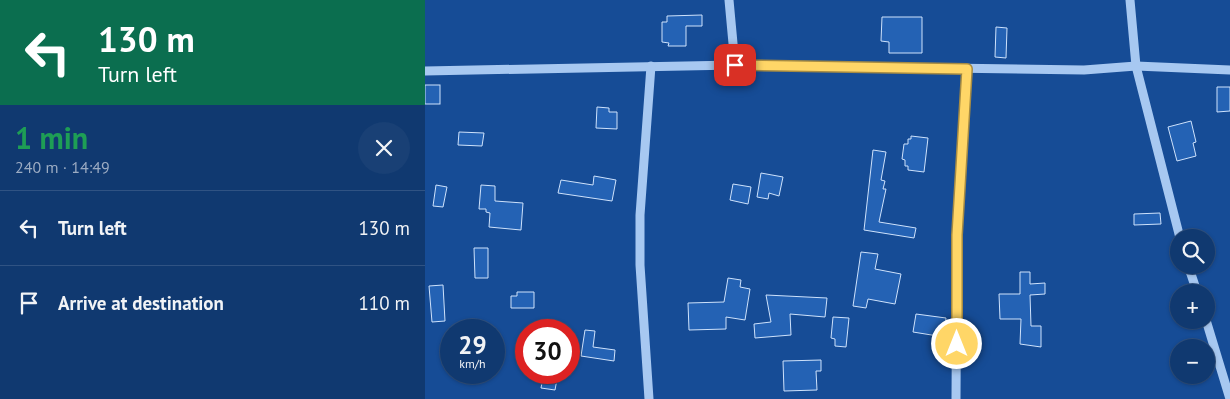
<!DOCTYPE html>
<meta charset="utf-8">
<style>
body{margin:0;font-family:"PT Sans",sans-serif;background:#194075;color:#f1f3f6;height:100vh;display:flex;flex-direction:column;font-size:19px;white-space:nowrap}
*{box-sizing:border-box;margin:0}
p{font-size:16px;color:#9cacc3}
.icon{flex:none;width:28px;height:28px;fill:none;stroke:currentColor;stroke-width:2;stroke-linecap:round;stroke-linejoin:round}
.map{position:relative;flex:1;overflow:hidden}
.details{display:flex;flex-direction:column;background:#103970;width:425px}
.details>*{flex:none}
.banner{background:#0b6e4f;color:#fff;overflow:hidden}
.controls{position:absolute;left:745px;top:229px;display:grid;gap:10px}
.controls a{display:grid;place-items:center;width:45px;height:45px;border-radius:50%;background:#103970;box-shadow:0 1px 4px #0004,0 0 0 1px #305383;font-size:25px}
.speed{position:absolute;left:15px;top:319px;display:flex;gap:10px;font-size:25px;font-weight:700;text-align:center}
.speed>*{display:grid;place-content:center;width:65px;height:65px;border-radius:50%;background:#103970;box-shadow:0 1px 4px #0004,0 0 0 1px #305383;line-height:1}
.speed small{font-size:12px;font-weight:400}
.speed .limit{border:8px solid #d22;background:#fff;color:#111}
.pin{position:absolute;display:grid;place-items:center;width:42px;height:42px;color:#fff;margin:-21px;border-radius:10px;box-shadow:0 2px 8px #0006}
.me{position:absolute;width:55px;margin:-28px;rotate:0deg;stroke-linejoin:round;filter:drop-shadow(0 0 4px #0008)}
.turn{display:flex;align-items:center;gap:18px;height:105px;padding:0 15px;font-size:22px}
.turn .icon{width:65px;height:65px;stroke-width:2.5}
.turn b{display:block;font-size:35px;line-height:42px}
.round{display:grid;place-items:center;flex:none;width:52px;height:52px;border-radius:26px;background:#194075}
.summary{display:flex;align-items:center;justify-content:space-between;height:85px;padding:0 15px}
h1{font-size:30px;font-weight:800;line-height:38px;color:#1e9e55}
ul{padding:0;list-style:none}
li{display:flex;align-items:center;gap:15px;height:75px;padding:0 15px;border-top:1px solid #305383}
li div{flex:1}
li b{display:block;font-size:19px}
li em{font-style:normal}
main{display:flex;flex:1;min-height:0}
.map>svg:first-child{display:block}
.building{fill:#2462b4;stroke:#cee2fc}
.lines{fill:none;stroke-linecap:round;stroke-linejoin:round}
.minor{stroke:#a7c8f1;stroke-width:9}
.route-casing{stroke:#a68b43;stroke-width:12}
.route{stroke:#ffd667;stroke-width:9}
</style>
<main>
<section class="details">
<div class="banner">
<div class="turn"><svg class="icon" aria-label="left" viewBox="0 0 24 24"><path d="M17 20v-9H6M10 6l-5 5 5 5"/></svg><div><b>130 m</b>Turn left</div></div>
</div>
<div class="summary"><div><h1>1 min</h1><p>240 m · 14:49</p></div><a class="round"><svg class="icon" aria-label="close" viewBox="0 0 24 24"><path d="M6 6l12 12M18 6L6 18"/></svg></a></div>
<ul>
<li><svg class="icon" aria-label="left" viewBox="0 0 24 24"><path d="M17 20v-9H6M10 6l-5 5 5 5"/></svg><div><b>Turn left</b></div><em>130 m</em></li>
<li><svg class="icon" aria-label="arrive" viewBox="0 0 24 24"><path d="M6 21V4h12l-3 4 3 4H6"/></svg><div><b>Arrive at destination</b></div><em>110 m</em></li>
</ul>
</section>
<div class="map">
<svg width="805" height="399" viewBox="0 0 805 399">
<rect width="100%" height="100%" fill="#164c96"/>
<g class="building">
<polygon points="277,15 277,26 261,26 261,46 243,46 244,43 237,42 237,22 242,22 242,16"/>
<polygon points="457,17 497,17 497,53 464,53 464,42 456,41"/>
<polygon points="571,27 582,28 581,58 570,57"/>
<rect x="0" y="85" width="15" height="19"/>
<polygon points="792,87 805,87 805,111 792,112"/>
<polygon points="172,107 184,108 184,112 192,112 192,129 171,128"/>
<polygon points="766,121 771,142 768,143 771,156 752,161 743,127"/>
<polygon points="34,132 59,133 57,146 33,145"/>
<polygon points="486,136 503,138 499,172 483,170 483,166 480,166 480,160 477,159 479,144 483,144 483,139 486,139"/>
<polygon points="448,150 461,152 456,180 460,181 458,189 461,189 454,222 491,228 489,238 439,230"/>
<polygon points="336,173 358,177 354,196 344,193 343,199 332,197"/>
<polygon points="169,176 191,180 187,201 133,193 136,180 168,185"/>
<polygon points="308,184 326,187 323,204 305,200"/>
<polygon points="11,185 22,187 18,207 8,206"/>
<polygon points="56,185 70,186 70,201 98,203 96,230 64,227 65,213 61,212 61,209 54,209"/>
<polygon points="735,213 736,224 709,225 709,214"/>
<polygon points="49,248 63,248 63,278 50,278"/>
<polygon points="436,252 453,254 450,269 476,274 470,304 443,299 441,308 428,306"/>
<polygon points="595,272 605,272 605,284 620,283 620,294 605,295 606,326 616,326 616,347 595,344 596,319 575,319 574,294 595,294"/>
<polygon points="303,278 316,280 315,287 325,289 320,320 301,317 301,329 264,330 263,303 299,302"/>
<polygon points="18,285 20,321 7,322 4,286"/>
<polygon points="92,292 109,292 109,308 86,308 86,296 92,296"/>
<polygon points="341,295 402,298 400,317 365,314 366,335 330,338 329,324 346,322"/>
<polygon points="491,314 521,318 519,337 488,332"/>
<polygon points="408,317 424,318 421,347 410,346 410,339 406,338"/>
<polygon points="160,330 170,331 168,347 190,350 189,361 156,356"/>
<polygon points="396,360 396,371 391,371 392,390 359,391 358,361"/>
<polygon points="118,377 132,379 130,390 116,388"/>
</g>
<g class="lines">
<g class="minor">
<polyline points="304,0 310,65"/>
<polyline points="705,0 711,66 755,238"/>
<polyline points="0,71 310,65 659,70 711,66 805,70"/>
<polyline points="763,265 772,292"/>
<polyline points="781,320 805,399"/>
<polyline points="224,399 215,265 215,215 226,66"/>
<polyline points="531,399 532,235 542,69"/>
</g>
</g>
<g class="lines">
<defs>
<polyline id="route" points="310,65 542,69 532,235 532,344"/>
</defs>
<use href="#route" class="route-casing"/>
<use href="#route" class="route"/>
</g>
</svg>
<div class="controls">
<a><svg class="icon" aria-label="search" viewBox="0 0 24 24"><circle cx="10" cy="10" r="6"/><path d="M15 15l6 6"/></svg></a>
<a>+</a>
<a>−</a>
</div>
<div class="speed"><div>29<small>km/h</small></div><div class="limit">30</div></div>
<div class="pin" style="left:310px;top:65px;background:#d93025"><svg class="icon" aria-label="arrive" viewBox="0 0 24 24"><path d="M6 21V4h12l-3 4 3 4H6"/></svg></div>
<svg class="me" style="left:532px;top:344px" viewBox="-20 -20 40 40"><circle r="17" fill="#ffd667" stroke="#fff" stroke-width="3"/><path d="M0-11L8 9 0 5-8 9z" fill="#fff"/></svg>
</div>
</main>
